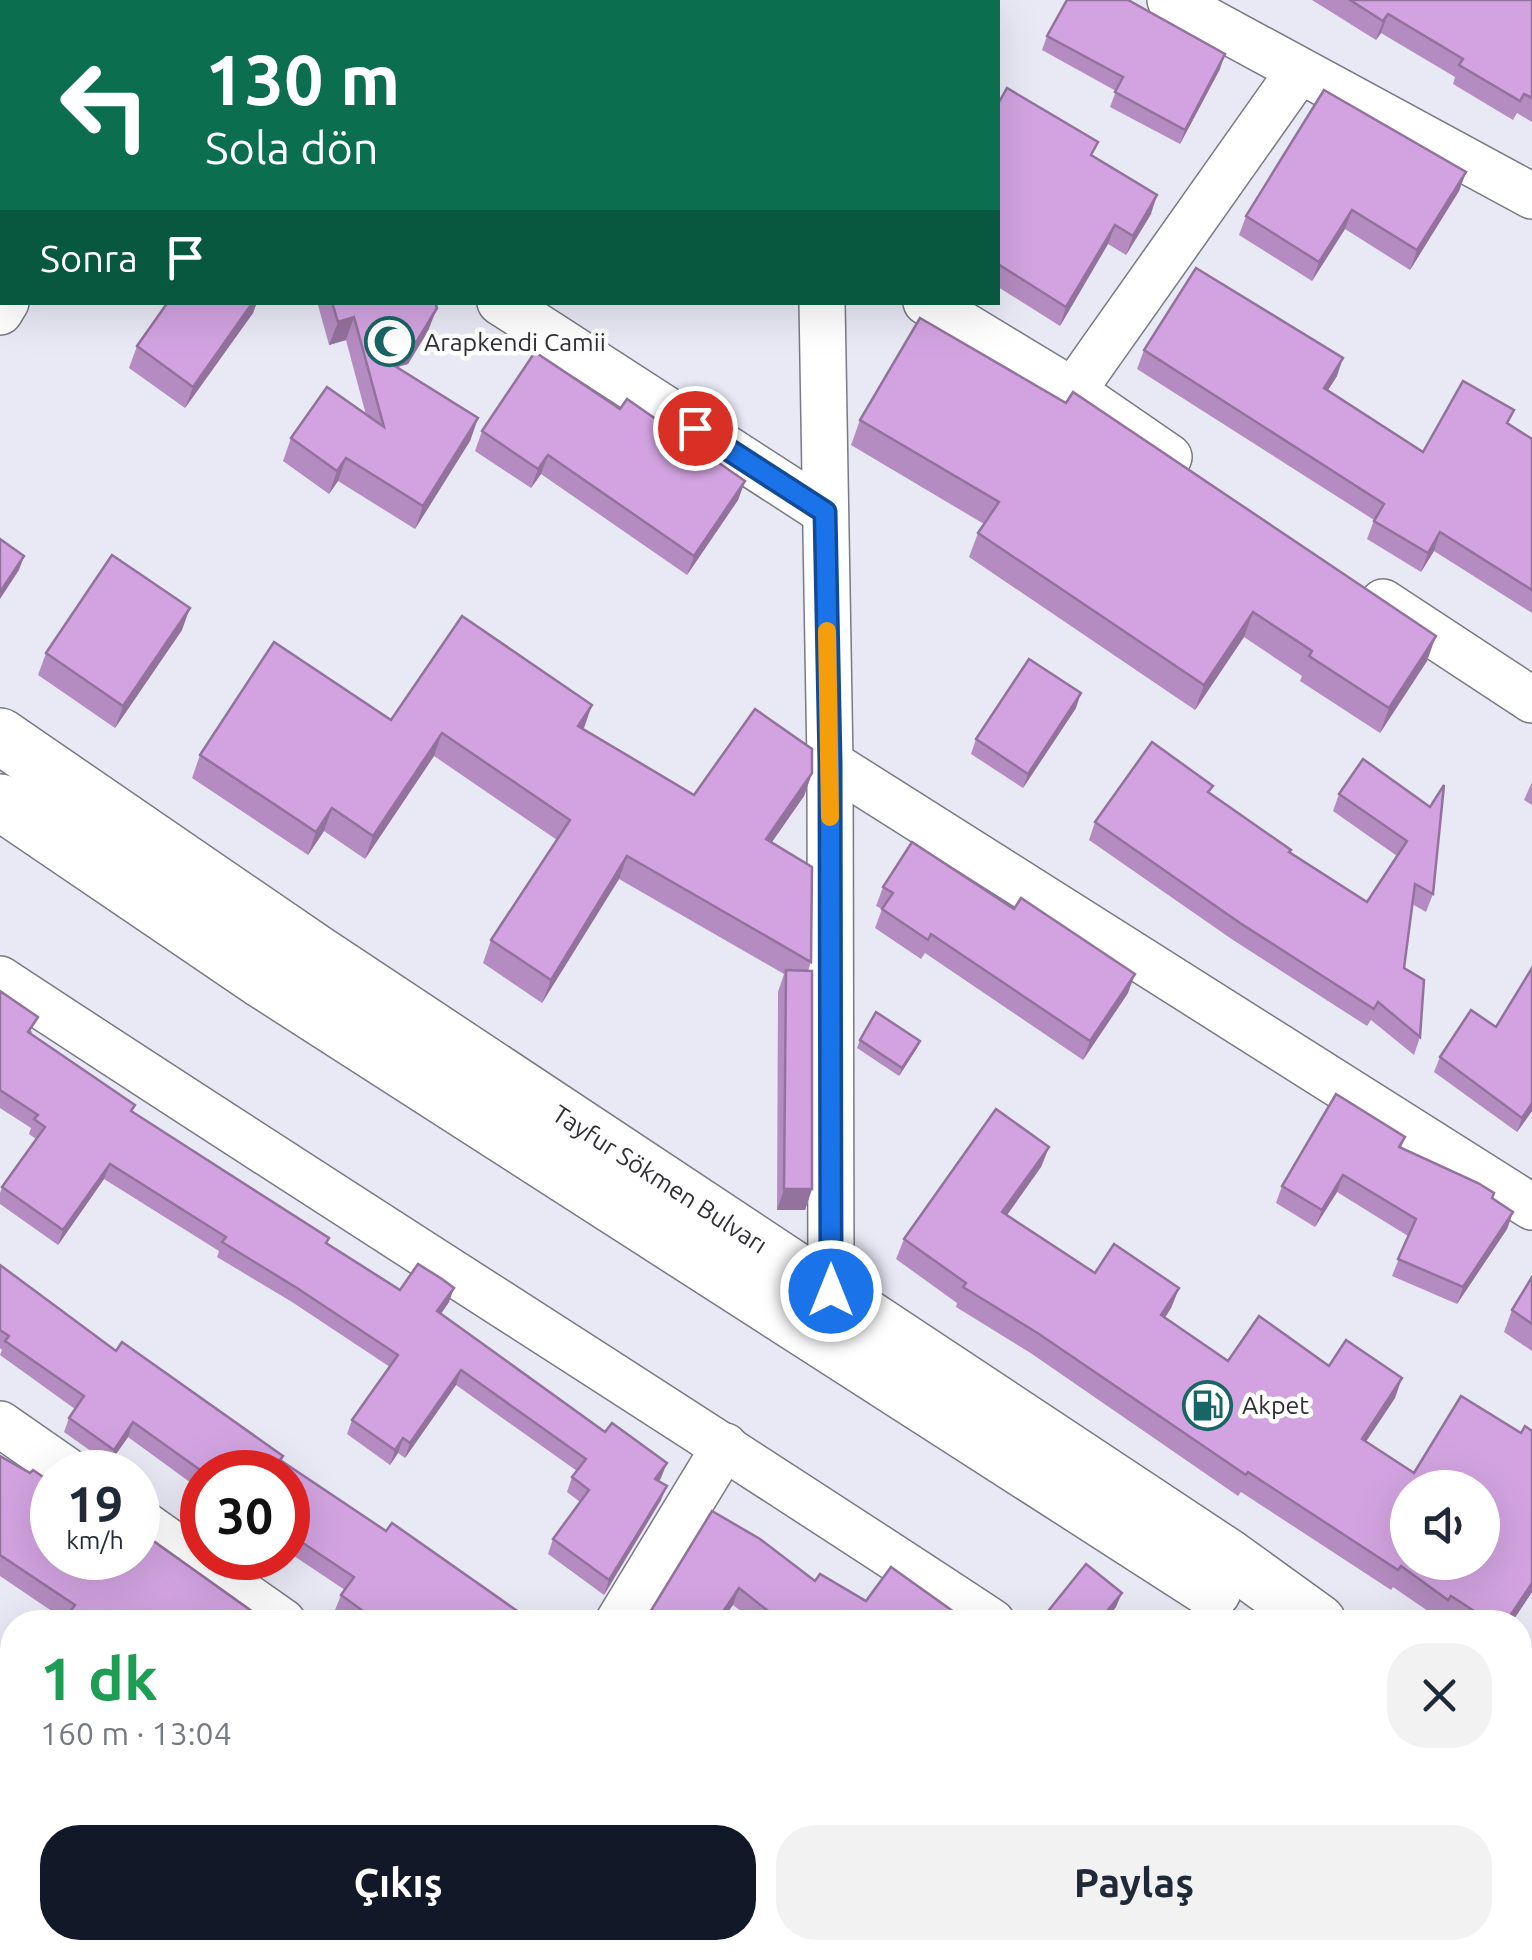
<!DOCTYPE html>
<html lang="tr">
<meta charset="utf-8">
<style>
body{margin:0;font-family:Ubuntu,sans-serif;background:#f2f2f3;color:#1f2937;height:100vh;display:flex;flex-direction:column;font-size:38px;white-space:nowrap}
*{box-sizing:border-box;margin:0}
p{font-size:32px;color:#747a83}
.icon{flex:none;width:55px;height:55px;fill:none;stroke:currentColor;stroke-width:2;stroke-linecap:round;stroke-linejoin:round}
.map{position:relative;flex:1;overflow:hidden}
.side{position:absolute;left:0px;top:1610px;width:1532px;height:350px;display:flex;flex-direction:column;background:#fff;border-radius:40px 40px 0 0;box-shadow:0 10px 40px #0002}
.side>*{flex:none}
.top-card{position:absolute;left:0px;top:0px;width:1000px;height:305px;box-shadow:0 10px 40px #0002;background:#0b6e4f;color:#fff;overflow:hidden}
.tools{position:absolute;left:1390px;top:1470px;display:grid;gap:20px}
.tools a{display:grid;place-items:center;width:110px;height:110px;border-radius:50%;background:#fff;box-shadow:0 10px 40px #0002;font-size:50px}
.speed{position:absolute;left:30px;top:1450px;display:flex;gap:20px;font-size:50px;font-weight:700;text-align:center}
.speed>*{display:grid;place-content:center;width:130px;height:130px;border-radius:50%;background:#fff;box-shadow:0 10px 40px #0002;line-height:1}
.speed small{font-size:25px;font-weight:400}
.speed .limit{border:15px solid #d22;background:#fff;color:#111}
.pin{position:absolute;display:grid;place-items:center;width:85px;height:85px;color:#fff;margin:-42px;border:5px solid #fff;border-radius:50%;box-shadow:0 2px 10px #0007}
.me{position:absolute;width:110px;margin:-55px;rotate:0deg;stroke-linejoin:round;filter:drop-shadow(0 0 8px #0008)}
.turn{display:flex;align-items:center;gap:35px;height:210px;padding:0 40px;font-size:45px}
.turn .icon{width:130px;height:130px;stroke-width:2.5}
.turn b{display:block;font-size:70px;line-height:85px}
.then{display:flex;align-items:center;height:95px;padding:0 40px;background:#0003;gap:20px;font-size:38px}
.round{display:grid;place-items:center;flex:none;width:105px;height:105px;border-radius:40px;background:#f2f2f3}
.head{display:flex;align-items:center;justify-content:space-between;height:170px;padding:0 40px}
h1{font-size:60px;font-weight:700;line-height:75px;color:#1e9e55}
.action{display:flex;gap:20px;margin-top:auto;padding:20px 40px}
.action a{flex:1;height:115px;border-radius:40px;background:#111827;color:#fff;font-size:40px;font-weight:700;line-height:115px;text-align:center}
.action a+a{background:#f2f2f3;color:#1f2937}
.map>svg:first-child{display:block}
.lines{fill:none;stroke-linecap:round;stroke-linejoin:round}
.street-casing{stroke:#787984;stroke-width:48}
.secondary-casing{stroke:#787984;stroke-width:58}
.street{stroke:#fff;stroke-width:45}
.secondary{stroke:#fff;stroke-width:55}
.wall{fill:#b58cc1}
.shaded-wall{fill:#93729d}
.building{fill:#d2a3e0;stroke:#93729d;stroke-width:2.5;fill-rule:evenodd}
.route-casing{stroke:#114b97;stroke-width:25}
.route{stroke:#1a73e8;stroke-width:18}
.slow{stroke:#f59e0b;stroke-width:18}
.labels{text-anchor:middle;stroke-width:9;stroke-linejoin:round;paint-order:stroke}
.poi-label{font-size:25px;fill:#2f2f34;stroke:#fff;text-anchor:start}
.street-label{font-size:25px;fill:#2f2f34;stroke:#fff}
</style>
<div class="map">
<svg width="1532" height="1960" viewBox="0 0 1532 1960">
<rect width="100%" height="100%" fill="#e8e9f5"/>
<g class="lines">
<defs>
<g id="street">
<polyline points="52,0 56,2"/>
<polyline points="817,0 817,2"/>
<polyline points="1170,0 1532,196"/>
<polyline points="156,2 157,0"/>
<polyline points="488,2 490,0"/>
<polyline points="500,302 825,512"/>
<polyline points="926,302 1073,391 1169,457"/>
<polyline points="0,312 6,302"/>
<polyline points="1073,391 1299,71"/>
<polyline points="1383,602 1532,700"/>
<polyline points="830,763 1532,1207"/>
<path d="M 0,979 C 329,1196 663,1405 992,1622"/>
<polyline points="816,1319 831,1291 830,763 822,302"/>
<polyline points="0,1424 69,1472"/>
<polyline points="138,1520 283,1622"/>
<polyline points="618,1622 725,1446"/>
<polyline points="0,1852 12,1861"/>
<polyline points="140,1948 158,1960"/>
<polyline points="1314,1948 1333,1960"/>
<polyline points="404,1960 413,1948"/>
<polyline points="1015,1960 1025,1948"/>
</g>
<g id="secondary">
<polyline points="0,736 315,952 1228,1557 1318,1622"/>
<polyline points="0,802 262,980 1213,1591"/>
<polyline points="1520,1731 1532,1714"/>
<polyline points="1520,1809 1532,1818"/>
<polyline points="931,1960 940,1948"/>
</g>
</defs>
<use href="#street" class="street-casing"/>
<use href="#secondary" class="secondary-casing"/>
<use href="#street" class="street"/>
<use href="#secondary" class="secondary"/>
</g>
<g class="wall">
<polygon points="193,0 440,0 439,2 191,2"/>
<polygon points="581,0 667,0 665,2 584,2"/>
<polygon points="848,0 935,0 933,2 847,2"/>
<polygon points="1312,0 1532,0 1532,122 1517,113 1513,120 1453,84 1455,77 1381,33 1376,40"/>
<polygon points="1047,36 1220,69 1180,144 1110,107 1116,91 1042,50"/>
<polygon points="998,104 1093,157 1151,214 1126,255 1108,244 1060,326 998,287"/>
<polygon points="1466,172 1459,191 1410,270 1345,229 1312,281 1239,235 1246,216"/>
<polygon points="168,302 257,302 253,313 185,408 129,368 137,346"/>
<polygon points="319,302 435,302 428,331 408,364 397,367 478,418 470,441 415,529 338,481 329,494 283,461 291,438 366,415 346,340 329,345 318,305"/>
<polygon points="1144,350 1337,376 1328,390 1423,452 1509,424 1532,439 1532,613 1434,551 1421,572 1367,539 1374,520 1137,369"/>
<polygon points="620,409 745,481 738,500 687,575 541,474 531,488 475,451 482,431"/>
<polygon points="860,420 1427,661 1380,733 1300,681 1302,676 1244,637 1195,710 969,557 978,533 984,524 851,445"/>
<polygon points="182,630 115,728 38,675 46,653"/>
<polygon points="1076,708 1023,788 971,754 976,739"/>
<polygon points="391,720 583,729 694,795 812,773 804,796 772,842 811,962 808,971 812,1189 805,1210 777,1210 778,992 784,974 619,879 542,1003 483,963 491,940 557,840 434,756 365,859 324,831 308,855 192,778 200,755"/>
<polygon points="1532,782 1532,805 1524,800"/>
<polygon points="1210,793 1290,852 1367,902 1397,856 1333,811 1339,794 1430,807 1433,894 1426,912 1412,904 1404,968 1420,1037 1414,1055 1371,1020 1367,1026 1233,940 1089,840 1095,822"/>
<polygon points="883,887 1128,993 1083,1060 925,953 921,959 875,928 882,909 876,906"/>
<polygon points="0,991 32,1032 31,1034 133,1112 327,1243 400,1290 449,1302 441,1314 661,1478 659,1481 661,1500 604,1595 548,1554 553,1539 580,1502 567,1492 572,1477 577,1471 456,1385 405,1458 398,1453 390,1465 347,1434 352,1420 390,1367 292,1302 217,1257 219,1251 104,1179 58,1245 0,1204 0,1193 2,1187 36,1139 29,1134 31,1128 0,1108"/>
<polygon points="1496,1027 1532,1111 1517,1132 1434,1072 1440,1057"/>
<polygon points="860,1040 920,1041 917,1048 899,1076 857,1048"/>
<polygon points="1405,1137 1401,1148 1492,1198 1513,1212 1507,1229 1457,1304 1392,1276 1408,1236 1337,1192 1315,1227 1276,1203 1282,1186"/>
<polygon points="1049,1147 1041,1167 1007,1215 1095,1273 1179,1288 1171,1308 1165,1318 1228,1361 1329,1366 1395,1398 1366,1442 1532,1592 1512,1622 1452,1622 1443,1617 1441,1620 1393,1587 1391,1590 1241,1492 1238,1496 1032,1354 956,1307 957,1303 896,1259 904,1239"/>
<polygon points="0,1265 116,1351 283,1456 282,1461 386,1531 533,1622 353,1622 335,1610 341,1595 345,1590 288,1552 288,1472 202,1472 202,1491 128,1437 109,1464 64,1432 69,1418 75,1409 0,1355 2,1350 0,1348"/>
<polygon points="1532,1277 1532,1351 1504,1332 1512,1310"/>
<polygon points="0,1456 52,1558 267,1622 65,1622 65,1620 0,1576"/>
<polygon points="712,1511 815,1581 866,1601 950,1622 755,1622 733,1605 646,1619"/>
<polygon points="1116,1607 1104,1622 1044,1622 1049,1610"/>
<polygon points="0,1690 12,1699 12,1801 0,1792"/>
<polygon points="1248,1948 1240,1960 1143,1960 1147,1951"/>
</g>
<g class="shaded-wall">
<polygon points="1388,14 1381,33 1376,40 1383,21"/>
<polygon points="1225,54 1220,69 1180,144 1185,130"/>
<polygon points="1466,172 1459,191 1410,270 1417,250"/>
<polygon points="1157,195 1151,214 1126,255 1133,236"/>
<polygon points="1352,210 1345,229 1312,281 1319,262"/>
<polygon points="1115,225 1108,244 1060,326 1066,307"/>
<polygon points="253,302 257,302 253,313 185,408 193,387"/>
<polygon points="437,308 428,331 408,364 370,375 374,353"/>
<polygon points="354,317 346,340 329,345 338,322"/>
<polygon points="1343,358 1337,376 1317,407 1324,388"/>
<polygon points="478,418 470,441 415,529 423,506"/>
<polygon points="548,455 541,474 531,488 538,469"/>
<polygon points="346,458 338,481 329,494 337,471"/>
<polygon points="745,481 738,500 687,575 694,556"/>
<polygon points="1440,532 1434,551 1421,572 1428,553"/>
<polygon points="24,556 19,570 0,599 0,592"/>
<polygon points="190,608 182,630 115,728 123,706"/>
<polygon points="1253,612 1244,637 1195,710 1204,685"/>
<polygon points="1436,636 1427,661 1380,733 1389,708"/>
<polygon points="1081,693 1076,708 1023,788 1028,774"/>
<polygon points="592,705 584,728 569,749 578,726"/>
<polygon points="442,733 434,756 365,859 373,836"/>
<polygon points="812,773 804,796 758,862 766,839"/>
<polygon points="332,808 324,831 308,855 316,832"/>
<polygon points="627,856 619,879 542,1003 551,980"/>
<polygon points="1135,974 1128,993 1083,1060 1090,1041"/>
<polygon points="920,1041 917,1048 899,1076 902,1068"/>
<polygon points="1532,1103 1532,1111 1517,1132 1522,1118"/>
<polygon points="1049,1147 1041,1167 995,1232 1002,1212"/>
<polygon points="110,1164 104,1179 58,1245 63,1230"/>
<polygon points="1343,1175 1337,1192 1315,1227 1322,1210"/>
<polygon points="784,1189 812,1189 805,1210 777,1210"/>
<polygon points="1513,1212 1507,1229 1457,1304 1463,1287"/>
<polygon points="454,1288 449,1302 432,1326 437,1311"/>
<polygon points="1179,1288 1171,1308 1153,1335 1161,1315"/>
<polygon points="461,1370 456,1385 405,1458 410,1443"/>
<polygon points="1402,1378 1395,1398 1354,1459 1362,1439"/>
<polygon points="133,1422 128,1437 109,1464 114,1450"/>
<polygon points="403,1438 398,1453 390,1465 395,1450"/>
<polygon points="667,1463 661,1478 650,1494 655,1479"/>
<polygon points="667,1486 661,1500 604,1595 609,1580"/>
<polygon points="1532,1583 1532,1592 1512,1622 1506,1622"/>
<polygon points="739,1588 733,1605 721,1622 716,1622"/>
<polygon points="1122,1593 1116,1607 1104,1622 1098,1622"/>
<polygon points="544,1948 549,1948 541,1960 536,1960"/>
<polygon points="1244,1948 1248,1948 1240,1960 1236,1960"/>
</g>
<g class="building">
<polygon points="0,0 39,0 43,2 2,2 2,239 0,243"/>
<polygon points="193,0 298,0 297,2 192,2"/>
<polygon points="324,0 438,0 436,2 327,2"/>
<polygon points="620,0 660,0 658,2 623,2"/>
<polygon points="873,0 920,0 919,2 877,2"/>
<polygon points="1067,0 1128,0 1225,54 1185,130 1115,92 1123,77 1047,36"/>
<polygon points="1350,0 1532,0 1532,98 1524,94 1520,101 1459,65 1463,59 1388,14 1383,21"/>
<polygon points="1007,88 1098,142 1091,155 1157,195 1133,236 1115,225 1066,307 998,264 998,104"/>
<polygon points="1324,90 1466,172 1417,250 1352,210 1319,262 1246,216"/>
<polygon points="1196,268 1343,358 1324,388 1423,452 1463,381 1514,410 1507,423 1532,439 1532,590 1440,532 1428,553 1374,521 1384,504 1144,350"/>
<polygon points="168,302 253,302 193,387 137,346"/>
<polygon points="332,302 435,302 437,308 417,341 374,353 478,418 423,506 346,458 337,471 291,438 327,387 384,427 354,317 338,322"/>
<polygon points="920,318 1066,403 1073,392 1436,636 1389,708 1309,656 1312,651 1253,612 1204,685 978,533 999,502 860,420"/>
<polygon points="535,352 620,409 627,399 745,481 694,556 548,455 538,469 482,431"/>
<polygon points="0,539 24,556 0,592"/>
<polygon points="112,555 190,608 123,706 46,653"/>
<polygon points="462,616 592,705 578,726 694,795 755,709 812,749 812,773 766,839 812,867 811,962 627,856 551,980 491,940 570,820 442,733 373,836 332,808 316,832 200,755 274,642 391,720"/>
<polygon points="1029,659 1081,693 1028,774 976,739"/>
<polygon points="1152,742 1213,786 1208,792 1291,850 1289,852 1367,902 1407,841 1339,794 1363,759 1430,807 1444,785 1433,894 1415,884 1404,968 1424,980 1420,1037 1378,1002 1374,1009 1240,923 1095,822"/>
<polygon points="912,842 1014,909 1021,898 1135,974 1090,1041 931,934 928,940 882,909 893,893 883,887"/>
<polygon points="1532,968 1532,1103 1522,1118 1440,1057 1471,1010 1496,1027"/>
<polygon points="786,970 812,971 812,1189 784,1189"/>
<polygon points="0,991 38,1017 28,1032 135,1105 131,1111 329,1238 326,1243 400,1290 418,1264 442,1279 454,1288 437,1311 605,1432 612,1423 667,1463 655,1479 667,1486 609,1580 553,1539 589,1490 572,1477 586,1459 461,1370 410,1443 403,1438 395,1450 352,1420 398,1355 297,1288 222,1242 226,1237 110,1164 63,1230 2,1187 45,1127 34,1119 38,1115 0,1090"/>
<polygon points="876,1012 920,1041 902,1068 860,1040"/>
<polygon points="1336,1094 1405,1137 1399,1147 1478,1183 1494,1193 1492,1198 1513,1212 1463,1287 1398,1259 1416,1219 1343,1175 1322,1210 1282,1186"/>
<path d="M 996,1109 L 1049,1147 L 1002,1212 L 1095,1273 L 1114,1244 L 1179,1288 L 1161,1315 L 1228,1361 L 1259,1316 L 1329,1366 L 1346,1340 L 1402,1378 L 1362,1439 L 1414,1473 L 1461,1396 L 1521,1433 L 1525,1426 L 1532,1431 L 1532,1583 L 1506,1622 L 1491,1622 L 1451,1596 L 1448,1600 L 1401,1566 L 1398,1570 L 1248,1472 L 1246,1475 L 1039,1334 L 963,1287 L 966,1283 L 904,1239 ZM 1408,1488 L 1482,1488 L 1482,1562 L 1408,1562 Z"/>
<polygon points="0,1265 116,1351 122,1342 283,1456 280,1460 386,1531 392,1523 533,1622 378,1622 341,1595 354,1577 288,1533 288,1472 203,1472 133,1422 114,1450 69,1418 84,1396 5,1341 9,1336 0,1330"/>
<polygon points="1532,1277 1532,1324 1512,1310"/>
<polygon points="0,1456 30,1473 33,1470 52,1483 52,1558 138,1558 138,1530 267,1622 76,1622 67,1616 75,1605 0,1555"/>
<polygon points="712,1511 760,1539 815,1581 820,1574 866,1601 891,1567 954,1612 946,1622 782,1622 739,1588 716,1622 643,1622 646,1619"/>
<polygon points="1086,1564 1122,1593 1098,1622 1064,1622 1049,1610"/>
<polygon points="0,1690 12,1699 12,1779 0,1770 0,1759 3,1755 0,1754"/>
<polygon points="1520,1821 1532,1828 1532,1960 1469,1960 1478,1948 1520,1948"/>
<polygon points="0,1894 12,1900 12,1948 83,1948 102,1960 0,1960"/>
<polygon points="262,1948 352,1948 344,1960 265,1960 257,1955"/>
<polygon points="444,1948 544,1948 536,1960 435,1960"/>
<polygon points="723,1948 823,1948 821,1950 838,1960 716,1960"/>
<polygon points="1149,1948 1244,1948 1236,1960 1161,1960 1147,1951"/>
<polygon points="680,1951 696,1960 675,1960"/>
</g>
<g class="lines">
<defs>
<polyline id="route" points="695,428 825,512 830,763 831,1291"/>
</defs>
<use href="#route" class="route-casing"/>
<use href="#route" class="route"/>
<polyline class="slow" points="827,631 830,817"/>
</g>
<defs>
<symbol id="mosque-ring" viewBox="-11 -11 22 22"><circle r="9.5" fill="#fff" stroke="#176564" stroke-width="1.5"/><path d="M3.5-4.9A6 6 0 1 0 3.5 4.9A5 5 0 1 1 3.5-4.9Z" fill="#176564"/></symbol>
<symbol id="fuel-ring" viewBox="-11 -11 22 22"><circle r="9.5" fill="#fff" stroke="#176564" stroke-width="1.5"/><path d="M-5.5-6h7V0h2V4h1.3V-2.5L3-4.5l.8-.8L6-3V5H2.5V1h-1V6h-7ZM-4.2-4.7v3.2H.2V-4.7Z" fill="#176564"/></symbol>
</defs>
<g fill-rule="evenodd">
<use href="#mosque-ring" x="362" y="314" width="55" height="55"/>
<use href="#fuel-ring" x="1180" y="1378" width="55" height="55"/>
</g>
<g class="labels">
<g class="poi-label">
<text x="424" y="351">Arapkendi Camii</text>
<text x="1242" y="1414">Akpet</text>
</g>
<g class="street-label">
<text transform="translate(660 1179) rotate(33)" y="9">Tayfur Sökmen Bulvarı</text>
</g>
</g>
</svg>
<div class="tools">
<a><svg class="icon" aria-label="sound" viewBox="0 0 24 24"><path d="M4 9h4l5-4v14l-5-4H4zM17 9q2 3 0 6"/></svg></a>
</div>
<div class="speed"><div>19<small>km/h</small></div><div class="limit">30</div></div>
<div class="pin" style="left:695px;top:428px;background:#d93025"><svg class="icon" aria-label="arrive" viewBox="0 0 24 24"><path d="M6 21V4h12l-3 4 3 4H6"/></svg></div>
<svg class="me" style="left:831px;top:1291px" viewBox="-20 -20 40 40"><circle r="17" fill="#1a73e8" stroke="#fff" stroke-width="3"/><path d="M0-11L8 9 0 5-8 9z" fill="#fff"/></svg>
<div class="top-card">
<div class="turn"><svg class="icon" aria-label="left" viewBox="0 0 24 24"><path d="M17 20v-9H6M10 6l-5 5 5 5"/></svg><div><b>130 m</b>Sola dön</div></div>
<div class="then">Sonra<svg class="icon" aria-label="arrive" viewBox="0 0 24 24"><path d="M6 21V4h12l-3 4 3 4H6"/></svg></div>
</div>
<section class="side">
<div class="head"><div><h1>1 dk</h1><p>160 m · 13:04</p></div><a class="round"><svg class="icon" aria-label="close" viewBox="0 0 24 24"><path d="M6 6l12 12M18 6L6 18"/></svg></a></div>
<div class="action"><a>Çıkış</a><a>Paylaş</a></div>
</section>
</div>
